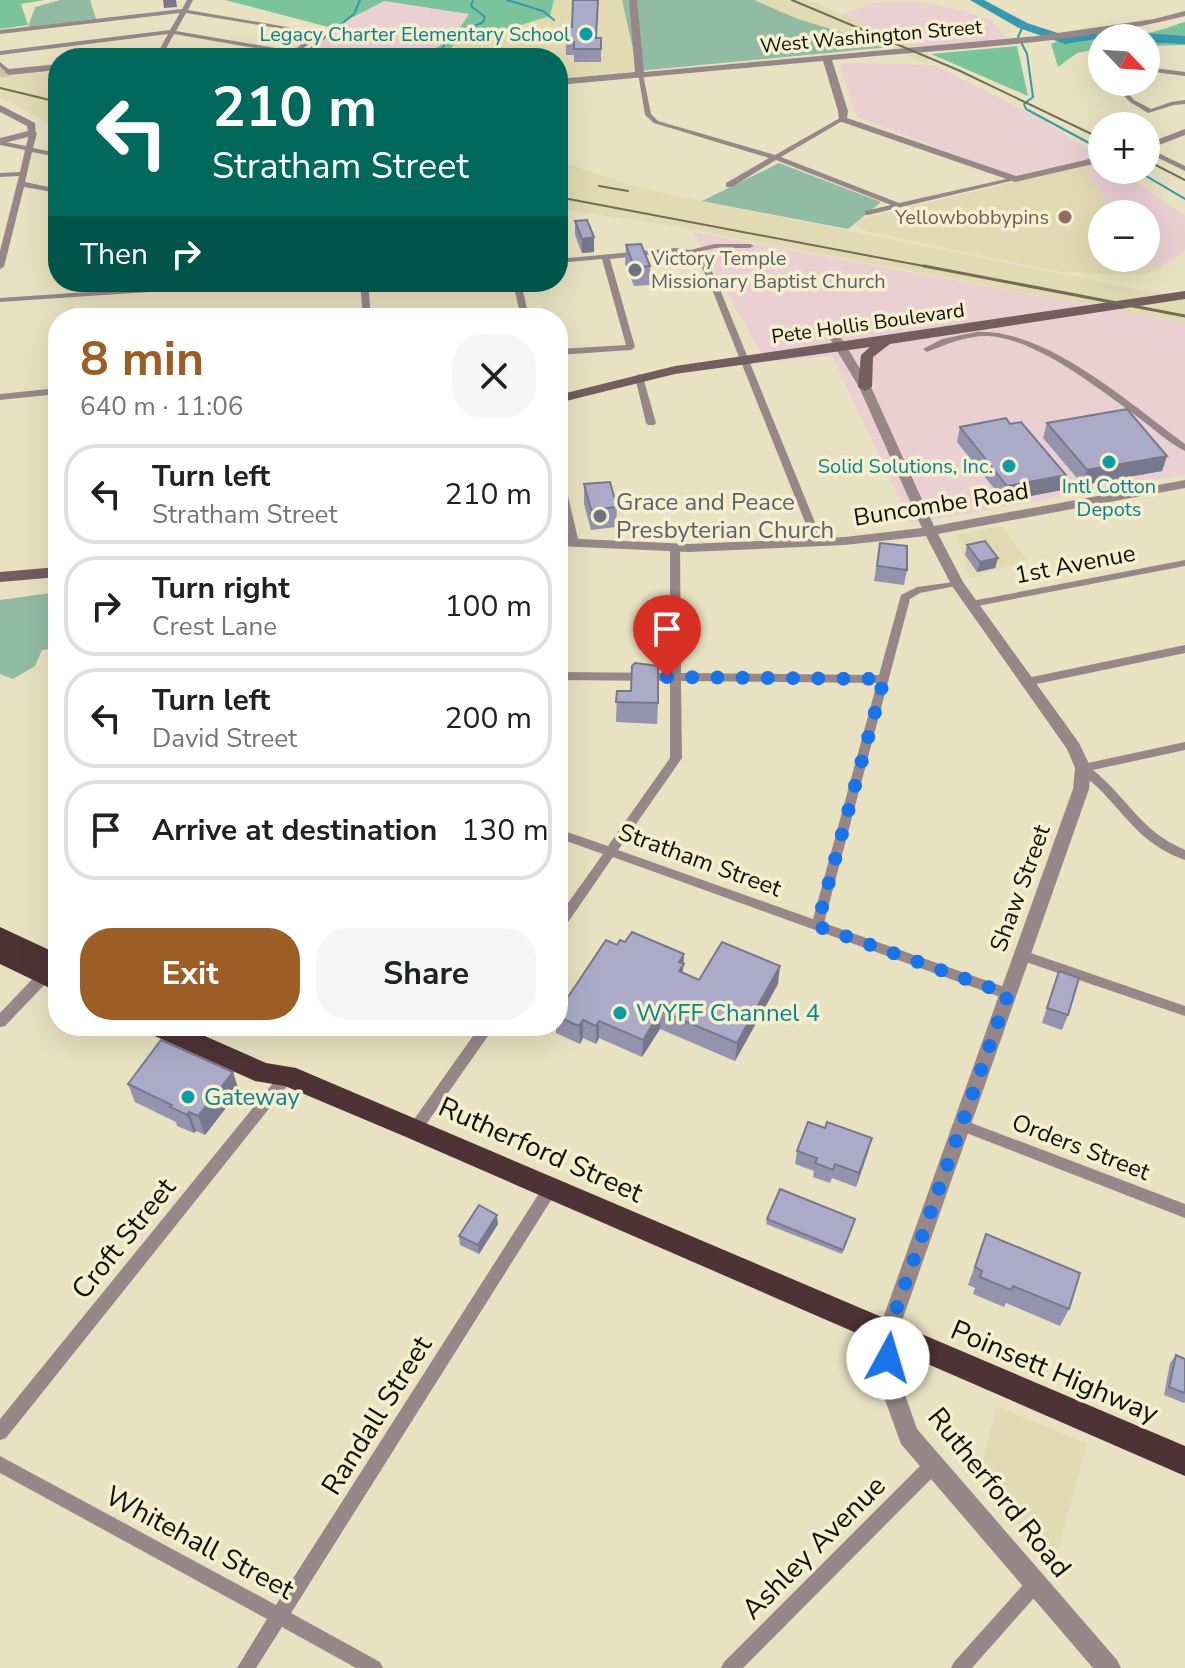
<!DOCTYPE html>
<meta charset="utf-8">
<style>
body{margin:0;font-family:"Nunito Sans",sans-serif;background:#f6f6f6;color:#202124;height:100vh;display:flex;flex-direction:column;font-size:30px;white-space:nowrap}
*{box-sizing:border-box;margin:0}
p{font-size:26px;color:#757577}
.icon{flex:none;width:44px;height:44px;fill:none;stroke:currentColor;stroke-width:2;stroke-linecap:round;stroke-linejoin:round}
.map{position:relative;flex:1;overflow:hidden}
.details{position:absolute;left:48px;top:308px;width:520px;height:728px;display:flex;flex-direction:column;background:#fff;border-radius:32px;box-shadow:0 8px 32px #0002}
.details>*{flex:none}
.guide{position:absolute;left:48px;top:48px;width:520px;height:244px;border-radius:32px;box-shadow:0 8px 32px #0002;background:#00695c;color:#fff;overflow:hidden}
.needle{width:52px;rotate:115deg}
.controls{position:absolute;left:1088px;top:24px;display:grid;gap:16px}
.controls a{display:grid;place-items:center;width:72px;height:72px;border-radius:50%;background:#fff;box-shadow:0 8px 32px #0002;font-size:40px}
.pin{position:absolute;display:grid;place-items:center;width:68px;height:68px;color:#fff;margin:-82px -34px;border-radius:50% 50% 50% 0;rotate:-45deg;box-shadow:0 0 8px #0007}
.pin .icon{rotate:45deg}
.me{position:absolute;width:88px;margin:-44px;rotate:6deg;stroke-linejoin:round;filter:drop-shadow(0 0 6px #0008)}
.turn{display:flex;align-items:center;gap:28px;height:168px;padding:0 32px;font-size:36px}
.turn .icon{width:104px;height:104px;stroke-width:2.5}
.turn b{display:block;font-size:56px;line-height:68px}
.then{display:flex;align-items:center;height:76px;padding:0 32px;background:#0003;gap:16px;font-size:30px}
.round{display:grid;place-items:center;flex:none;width:84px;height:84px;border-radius:32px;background:#f6f6f6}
.overview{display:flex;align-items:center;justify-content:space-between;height:136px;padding:0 32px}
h1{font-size:48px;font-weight:700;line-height:60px;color:#9c5e24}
.action{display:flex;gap:16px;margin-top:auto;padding:16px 32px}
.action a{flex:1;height:92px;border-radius:32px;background:#9c5e24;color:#fff;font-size:32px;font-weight:700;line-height:92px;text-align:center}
.action a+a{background:#f6f6f6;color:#202124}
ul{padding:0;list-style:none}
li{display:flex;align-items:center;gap:24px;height:100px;margin:0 16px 12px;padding:0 16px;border:4px solid #e0e0e0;border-radius:32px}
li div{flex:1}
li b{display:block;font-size:30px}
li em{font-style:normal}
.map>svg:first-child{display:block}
.built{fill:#e1dab2}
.industrial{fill:#eacfd3}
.green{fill:#91bba2}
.forest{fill:#7bc39a}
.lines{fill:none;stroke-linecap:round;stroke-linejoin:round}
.stream{stroke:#3798ae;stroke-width:2}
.river{fill:#3798ae;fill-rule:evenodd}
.tertiary-tunnel{stroke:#c8c3a6;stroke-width:9;stroke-dasharray:9 5;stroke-linecap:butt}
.minor{fill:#978788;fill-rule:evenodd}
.tertiary{fill:#978788;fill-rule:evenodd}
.secondary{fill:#735d5e;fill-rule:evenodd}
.trunk{fill:#4e3236;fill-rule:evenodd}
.rail-far1{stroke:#706d58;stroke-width:2}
.rail{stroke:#706d58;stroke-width:3}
.wall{fill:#9393ad}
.shaded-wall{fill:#78788d}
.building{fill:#ababc9;stroke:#78788d;stroke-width:2}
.route{stroke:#1a73e8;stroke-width:14;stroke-dasharray:0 25.2}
.culture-dot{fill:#0f9aa8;stroke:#f5efcf;stroke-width:3}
.education-dot{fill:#8d6e63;stroke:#f5efcf;stroke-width:3}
.worship-dot{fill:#6b7280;stroke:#f5efcf;stroke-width:3}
.labels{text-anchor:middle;stroke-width:7;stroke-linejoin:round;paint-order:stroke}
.far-culture-label{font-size:20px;fill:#0d838f;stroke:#f5efcf;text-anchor:end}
.far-street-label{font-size:20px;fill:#131106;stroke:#f5efcf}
.far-education-label{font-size:20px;fill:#785e54;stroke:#f5efcf;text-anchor:end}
.far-worship-label{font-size:20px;fill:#5b616d;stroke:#f5efcf;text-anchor:start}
.worship-label{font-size:24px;fill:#5b616d;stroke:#f5efcf;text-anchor:start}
.street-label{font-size:24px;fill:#131106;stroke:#f5efcf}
.culture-label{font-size:24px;fill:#0d838f;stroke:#f5efcf;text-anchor:start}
.near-street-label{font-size:28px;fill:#131106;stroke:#f5efcf}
</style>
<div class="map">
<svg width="1185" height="1668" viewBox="0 0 1185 1668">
<rect width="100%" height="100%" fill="#e8e2c2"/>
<g class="built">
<polygon points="554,0 622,0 638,71 558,79 558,58 443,58 463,34 508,29 549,16"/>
<polygon points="754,0 809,0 918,47 928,53 927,64 890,47 798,19"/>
<polygon points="58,72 58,128 0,97 0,75"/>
<polygon points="558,161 647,190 1185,299 1185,323 657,223 558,209"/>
<polygon points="1084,165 1112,214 1102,214 1102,258 1143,258 1157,269 1141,275 1061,272 865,231 852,221"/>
<polygon points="1001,526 1027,560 970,578 956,534"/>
<polygon points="997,1406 1087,1444 1055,1561 977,1481"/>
</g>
<g class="industrial">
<polygon points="384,1 469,14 455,35 422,58 303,58 332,28"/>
<polygon points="914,1 961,10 992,21 1007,39 918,47 842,15 873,3"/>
<polygon points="839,63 934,65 1041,119 1102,158 1102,170 1120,170 1185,216 1185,250 1157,269 1143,258 1146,258 1146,214 1112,214 1081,160 1013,176 857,117"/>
<polygon points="693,232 1185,323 1185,475 911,523 832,356 766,362"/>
</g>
<g class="green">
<polygon points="60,0 90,0 96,19 28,27 35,7"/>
<polygon points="622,0 754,0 798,19 890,47 638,71"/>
<polygon points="779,163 881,202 848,229 702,201"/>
<polygon points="58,592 58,648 42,650 35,666 13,679 0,674 0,600"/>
</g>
<g class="forest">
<polygon points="0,0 44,0 21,4 28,25 0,29"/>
<polygon points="225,0 554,0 550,16 508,29 463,34 443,58 422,58 455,35 469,14 384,1 332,28"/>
<path d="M 1185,22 L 1185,45 L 1146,46 L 1146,38 L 1102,38 L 1102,48 L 1077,53 L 1058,67 L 1051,44 C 1080,31 1109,35 1141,34 C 1155,33 1171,26 1185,22 Z"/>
<polygon points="1017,46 1028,96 931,54"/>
</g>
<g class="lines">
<g class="stream">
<polyline points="507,0 543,11 554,20"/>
<polyline points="1018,37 1023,26"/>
<polyline points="1022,44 1027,54 1033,97 1024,104 1026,109 1102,150"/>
<polyline points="299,58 354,14 360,0"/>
<polyline points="444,58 441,51 447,39 483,22 485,17 471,6 473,0"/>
<polyline points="1136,170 1185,199"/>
</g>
<polygon class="river" points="970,0 984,0 1027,23 1067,36 1117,31 1185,36 1185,44 1146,42 1146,38 1102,38 1065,44 1019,28"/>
<polyline class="tertiary-tunnel" points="0,73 9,72"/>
<g class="minor">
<path d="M 187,0 L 193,0 L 188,10 L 322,33 L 292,58 L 285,58 L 289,54 L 174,34 L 162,56 L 159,58 L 156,56 L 168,34 L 0,55 L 0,51 L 170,30 L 180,13 L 0,34 L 0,30 L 182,9 ZM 186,13 L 314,34 L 293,51 L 176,31 Z"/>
<polygon points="0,62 11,71 11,73 7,73 0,67"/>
<polygon points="1146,67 1185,72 1185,76 1146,71"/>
<polygon points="638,73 643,74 651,114 658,121 775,155 840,118 844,118 844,120 781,157 899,203 1015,177 1019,179 868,215 865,215 865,211 891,205 776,160 732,187 726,187 726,183 769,158 654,123 645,115"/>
<polygon points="1111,82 1118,82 1134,100 1151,109 1171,102 1185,100 1185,104 1174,105 1148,113 1130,102"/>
<polygon points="30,131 37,133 33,148 58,153 58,157 32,152 25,182 58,189 58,193 24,187 4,267 0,269 0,251 19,176 0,177 0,173 20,172 25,150 0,145 0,141 26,146"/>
<polygon points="1146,147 1185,166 1185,171 1146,152"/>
<path d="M 715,244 L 750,244 L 754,246 L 750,248 L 715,248 L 697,252 L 709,265 L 719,287 L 823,542 L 822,544 L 814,544 L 813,542 L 711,287 C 702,268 699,253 675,252 L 610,259 L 635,347 L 631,350 L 558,355 L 558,349 L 626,345 L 602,259 L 558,263 L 558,259 L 675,248 L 690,250 Z"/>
<polygon points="233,282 273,282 269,284 0,302 0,298"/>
<polygon points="360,282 368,282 371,318 363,318"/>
<polygon points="513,282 521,282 529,318 521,318"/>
<path d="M 976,332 C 1046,328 1130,404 1185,444 L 1185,451 C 1169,443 1154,429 1139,418 C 1102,391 1034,337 987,336 C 965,336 947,344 927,352 L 923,349 L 942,339 Z"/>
<polygon points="639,374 643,377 656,423 654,425 648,425 646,423 635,377"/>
<polygon points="58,388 58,394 0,400 0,394"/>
<polygon points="558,472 563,475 579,543 574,546 569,543 558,495"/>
<path d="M 675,544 L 680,547 L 681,673 L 879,675 L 901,595 L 917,587 L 961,581 L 961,585 L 920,593 L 910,599 L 824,923 L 1013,990 L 1015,994 L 1013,998 L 1008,999 L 1003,998 L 613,857 L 562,931 L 558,932 L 558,917 L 603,854 L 558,838 L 558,829 L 608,846 L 670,758 L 670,681 L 558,680 L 558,672 L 670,673 L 670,547 ZM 681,681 L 877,683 L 813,919 L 618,850 L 682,758 Z"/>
<polygon points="1185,560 1185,566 972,607 967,604 972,601"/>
<polygon points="1185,645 1185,653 1027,686 1022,682 1027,678"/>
<path d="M 1185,742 L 1185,750 L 1093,770 C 1129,799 1139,830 1185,850 L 1185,860 C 1146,846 1132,824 1105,795 C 1097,785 1085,778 1077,768 L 1083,764 Z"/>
<polygon points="1022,950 1185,1006 1185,1016 1017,959 1016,955 1017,951"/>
<polygon points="44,971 49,972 50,976 49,980 5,1026 0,1027 0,1013 39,972"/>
<polygon points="480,1026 495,1026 420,1133 415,1135 410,1133 408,1129 410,1125"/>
<polygon points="287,1070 292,1072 294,1076 292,1080 6,1438 0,1440 0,1419 282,1072"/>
<polygon points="961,1119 1185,1204 1185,1218 956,1129 954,1125 956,1121"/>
<polygon points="550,1182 555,1184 557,1189 555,1194 291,1613 380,1662 383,1668 356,1668 282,1627 256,1668 237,1668 267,1619 0,1473 0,1456 276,1605 545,1184"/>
<polygon points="933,1457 939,1459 941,1465 939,1471 743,1668 721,1668 724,1662 927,1459"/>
<polygon points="1036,1574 1042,1577 1045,1583 1042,1589 972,1668 951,1668 954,1662 1030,1577"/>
</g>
<g class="tertiary">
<path d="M 629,0 L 637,0 L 644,72 L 1037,36 L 1154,19 L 1185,11 L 1185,16 C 1070,45 949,49 832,60 L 848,111 L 847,118 L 1016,176 L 1102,156 L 1102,162 L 1015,182 L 839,121 L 838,111 L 823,61 L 558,85 L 558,79 L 635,72 Z"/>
<polygon points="132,55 182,55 186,58 128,58"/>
<polygon points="58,64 58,70 9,75 5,72 9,69"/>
<polygon points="0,105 35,123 36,135 0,144 0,138 28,131 27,126 0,112"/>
<polygon points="1185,129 1185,135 1146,150 1146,144"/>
<polygon points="836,336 842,339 871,387 934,526 1185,480 1185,488 938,534 963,582 1079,743 1091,768 1089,789 897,1335 902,1386 917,1429 1117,1660 1121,1668 1093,1668 901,1444 880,1386 877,1335 1073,789 1075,768 1067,749 952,586 926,536 845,545 689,552 558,546 558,538 689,544 845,537 922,528 859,387 830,339"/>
</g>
<g class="secondary">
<polygon points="1185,291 1185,299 890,344 873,357 872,387 865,391 858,387 861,355 870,347 675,374 558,403 558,395 675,366"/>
<polygon points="58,567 58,577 0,582 0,572"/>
</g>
<g class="trunk">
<polygon points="0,927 58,954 58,992 0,964"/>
<polygon points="145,1026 182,1026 266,1063 296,1068 1185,1446 1185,1476 406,1137 285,1086 255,1081 148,1033"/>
</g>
<g class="rail-far1">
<polyline points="792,0 958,70 1102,139"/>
<polyline points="0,88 58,102"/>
<polyline points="1146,160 1185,180"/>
<polyline points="599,186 628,191"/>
<polyline points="558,197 934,268"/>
</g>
<polyline class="rail" points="924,266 1185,316"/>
</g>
<g class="wall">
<polygon points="601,38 601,62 574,62 574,55 566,55 566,42"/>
<polygon points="575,221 594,252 582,253 575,235"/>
<polygon points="626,245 650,266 650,285 634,286 625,264"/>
<polygon points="1047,423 1167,456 1162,471 1083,485 1043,438"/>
<polygon points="960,427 1062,490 1004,501 957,442"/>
<polygon points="584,484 617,507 616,527 591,530 584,504"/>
<polygon points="880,543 907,570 904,585 874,581"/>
<polygon points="967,545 998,558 995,568 977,572 965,555"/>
<polygon points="617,691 658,703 657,724 616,722"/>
<polygon points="625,942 684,954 683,973 699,980 778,984 735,1061 660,1029 642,1057 599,1038 596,1044 583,1038 580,1044 556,1033 556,1026 558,1026 558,1012 617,945"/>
<polygon points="1059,971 1068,1015 1062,1030 1042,1023"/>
<polygon points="128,1084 239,1091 205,1135 196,1131 194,1133 177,1126 176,1122 135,1102"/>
<polygon points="797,1151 868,1152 856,1187 832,1178 830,1183 813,1177 814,1171 795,1164"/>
<polygon points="767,1219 855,1219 842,1254 766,1224"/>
<polygon points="498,1224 479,1254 460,1245 459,1236"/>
<polygon points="986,1234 1069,1309 1060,1326 1006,1303 1004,1307 973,1294 975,1288 968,1285"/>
<polygon points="1176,1355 1185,1359 1185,1402 1184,1403 1164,1395 1170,1363"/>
</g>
<g class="shaded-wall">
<polygon points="163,0 176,0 177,7 164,8"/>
<polygon points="594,237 594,252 582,253 582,239"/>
<polygon points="1167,456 1162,471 1083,485 1087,470"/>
<polygon points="1066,475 1062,490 1004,501 1007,486"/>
<polygon points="998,558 995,568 977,572 980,562"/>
<polygon points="684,954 682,982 678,989 679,962"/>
<polygon points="780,966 778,984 735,1061 737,1043"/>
<polygon points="661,1011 660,1029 642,1057 643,1040"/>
<polygon points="583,1020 583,1038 580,1044 579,1026"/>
<polygon points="599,1021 599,1038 596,1044 596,1026"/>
<polygon points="233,1072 239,1091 205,1135 198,1116"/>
<polygon points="189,1112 196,1131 194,1133 187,1115"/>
<polygon points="872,1138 868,1152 856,1187 859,1173"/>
<polygon points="497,1215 498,1224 479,1254 478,1245"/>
</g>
<g class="building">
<polygon points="573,0 598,0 596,38 601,38 601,49 574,49 574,42 566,42 566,27 572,27"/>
<polygon points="587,220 594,237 582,239 575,221"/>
<polygon points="641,244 650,266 634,267 626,245"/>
<polygon points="1127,409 1167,456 1087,470 1047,423"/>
<polygon points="1006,418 1010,424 1021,422 1066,475 1007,486 960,427"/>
<polygon points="610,482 617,507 591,510 584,484"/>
<polygon points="985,541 998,558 980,562 967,545"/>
<polygon points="880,543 907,546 907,570 877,566"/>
<polygon points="635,663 658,666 658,703 616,702 617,691 631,691 632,666"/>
<polygon points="632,932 684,954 679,962 684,964 679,971 699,980 722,942 780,966 737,1043 661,1011 643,1040 599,1021 596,1026 583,1020 579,1026 558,1017 558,1012 606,940 617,945 620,940 625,942"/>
<polygon points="1059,971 1079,978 1068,1015 1047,1008"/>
<polygon points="161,1040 233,1072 198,1116 189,1112 187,1115 170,1107 172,1105 128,1084"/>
<polygon points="808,1122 825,1128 827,1122 872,1138 859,1173 835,1164 833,1170 815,1163 817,1158 797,1151"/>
<polygon points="780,1189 855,1219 843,1250 767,1219"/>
<polygon points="479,1205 497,1215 478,1245 459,1236"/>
<polygon points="986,1234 1080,1273 1069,1309 1013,1286 1011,1290 980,1277 982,1271 975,1267"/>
<polygon points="1176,1355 1185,1359 1185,1393 1169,1387"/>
</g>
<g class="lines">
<polyline class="route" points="667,677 884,679 817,926 1008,994 887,1335 888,1358"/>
</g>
<g class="culture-dot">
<circle cx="586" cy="34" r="8"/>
<circle cx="1109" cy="462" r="8"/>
<circle cx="1009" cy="466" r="8"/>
<circle cx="620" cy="1013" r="8"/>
<circle cx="188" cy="1097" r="8"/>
</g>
<circle class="education-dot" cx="1065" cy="217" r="8"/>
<g class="worship-dot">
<circle cx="635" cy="270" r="8"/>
<circle cx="600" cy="516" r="8"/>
</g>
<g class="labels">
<g class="far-culture-label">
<text x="570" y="41">Legacy Charter Elementary School</text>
<text x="993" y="473">Solid Solutions, Inc.</text>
<text x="1109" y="493" text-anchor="middle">Intl Cotton<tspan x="1109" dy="23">Depots</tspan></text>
</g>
<g class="far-street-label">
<text transform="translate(871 36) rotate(-5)" y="7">West Washington Street</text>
<text transform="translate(868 323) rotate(-8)" y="7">Pete Hollis Boulevard</text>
</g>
<g class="far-education-label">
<text x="1049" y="224">Yellowbobbypins</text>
</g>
<g class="far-worship-label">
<text x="651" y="265">Victory Temple<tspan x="651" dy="23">Missionary Baptist Church</tspan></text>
</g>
<g class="worship-label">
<text x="616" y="510">Grace and Peace<tspan x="616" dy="28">Presbyterian Church</tspan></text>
</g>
<g class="street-label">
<text transform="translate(941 504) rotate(-9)" y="8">Buncombe Road</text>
<text transform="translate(1075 564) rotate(-11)" y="8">1st Avenue</text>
<text transform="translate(700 860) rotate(20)" y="8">Stratham Street</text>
<text transform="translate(1020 888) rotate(-70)" y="8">Shaw Street</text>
<text transform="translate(1081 1147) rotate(21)" y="8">Orders Street</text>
</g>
<g class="culture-label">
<text x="636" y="1021">WYFF Channel 4</text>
<text x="204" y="1105">Gateway</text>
</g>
<g class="near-street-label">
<text transform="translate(541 1149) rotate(24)" y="10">Rutherford Street</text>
<text transform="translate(123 1238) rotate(-51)" y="10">Croft Street</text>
<text transform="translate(1055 1371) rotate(23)" y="10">Poinsett Highway</text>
<text transform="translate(376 1415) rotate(-58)" y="10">Randall Street</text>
<text transform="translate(1000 1492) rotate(51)" y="10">Rutherford Road</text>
<text transform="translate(200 1542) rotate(28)" y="10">Whitehall Street</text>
<text transform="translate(813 1547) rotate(-45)" y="10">Ashley Avenue</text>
</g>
</g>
</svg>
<div class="controls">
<a><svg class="needle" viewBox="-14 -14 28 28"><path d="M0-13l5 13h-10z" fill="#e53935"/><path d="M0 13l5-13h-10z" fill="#757577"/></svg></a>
<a>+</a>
<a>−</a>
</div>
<div class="pin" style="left:667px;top:677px;background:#d93025"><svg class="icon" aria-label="arrive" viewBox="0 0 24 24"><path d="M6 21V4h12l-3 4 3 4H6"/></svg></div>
<svg class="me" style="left:888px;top:1358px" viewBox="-20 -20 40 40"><circle r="19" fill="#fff"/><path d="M0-13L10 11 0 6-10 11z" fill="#1a73e8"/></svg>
<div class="guide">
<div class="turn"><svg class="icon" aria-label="left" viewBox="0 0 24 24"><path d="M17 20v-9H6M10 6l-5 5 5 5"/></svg><div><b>210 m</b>Stratham Street</div></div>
<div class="then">Then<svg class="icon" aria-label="right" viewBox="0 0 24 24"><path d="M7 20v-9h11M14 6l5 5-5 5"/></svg></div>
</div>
<section class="details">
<div class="overview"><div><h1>8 min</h1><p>640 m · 11:06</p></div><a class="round"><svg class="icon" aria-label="close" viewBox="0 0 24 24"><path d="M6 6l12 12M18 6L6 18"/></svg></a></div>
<ul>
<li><svg class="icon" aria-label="left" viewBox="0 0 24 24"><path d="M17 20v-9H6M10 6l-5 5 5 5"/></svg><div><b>Turn left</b><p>Stratham Street</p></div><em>210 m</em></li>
<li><svg class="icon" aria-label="right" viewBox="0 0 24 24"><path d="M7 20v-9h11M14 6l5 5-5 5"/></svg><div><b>Turn right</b><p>Crest Lane</p></div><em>100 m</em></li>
<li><svg class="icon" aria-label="left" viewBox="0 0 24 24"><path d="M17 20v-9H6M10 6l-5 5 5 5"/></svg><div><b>Turn left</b><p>David Street</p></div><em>200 m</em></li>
<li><svg class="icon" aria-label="arrive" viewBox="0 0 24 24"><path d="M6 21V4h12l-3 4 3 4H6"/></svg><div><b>Arrive at destination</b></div><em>130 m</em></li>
</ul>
<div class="action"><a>Exit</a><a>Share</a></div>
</section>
</div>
